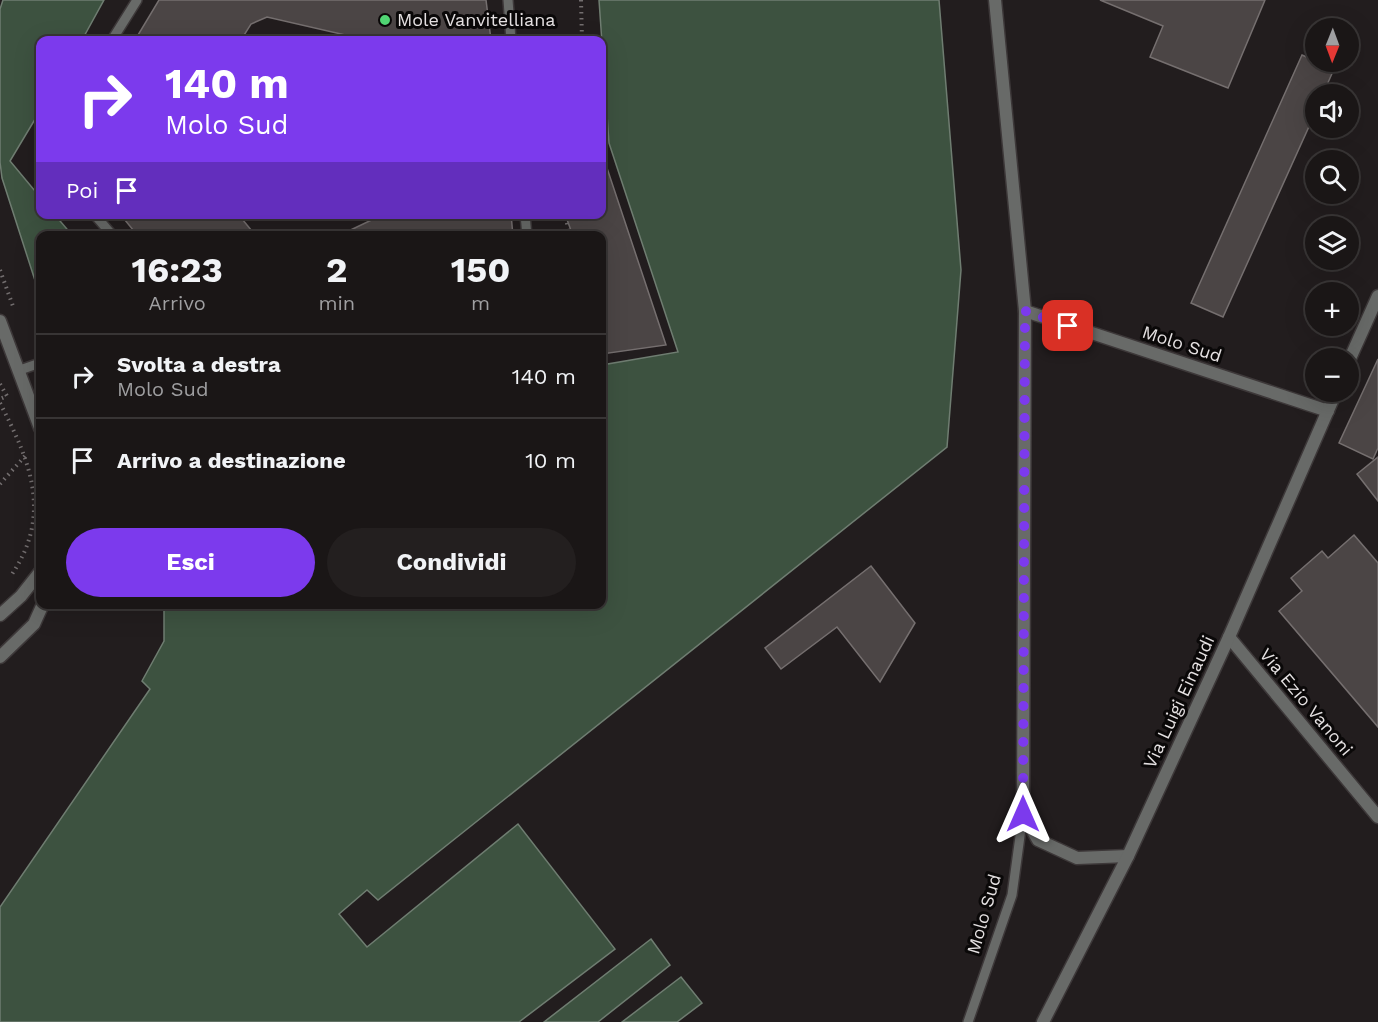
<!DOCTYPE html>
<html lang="it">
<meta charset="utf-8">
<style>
body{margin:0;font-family:"Work Sans",sans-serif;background:#231f1f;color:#f1f3f6;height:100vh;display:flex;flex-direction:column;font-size:22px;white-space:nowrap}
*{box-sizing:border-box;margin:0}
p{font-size:20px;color:#9f9fa1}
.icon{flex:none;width:33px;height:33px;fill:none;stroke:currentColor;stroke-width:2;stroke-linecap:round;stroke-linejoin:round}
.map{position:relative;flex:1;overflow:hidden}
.panel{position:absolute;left:36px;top:231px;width:570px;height:378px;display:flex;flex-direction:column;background:#1a1616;border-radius:12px;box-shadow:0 6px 24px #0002,0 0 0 2px #383535}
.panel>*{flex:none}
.guide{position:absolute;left:36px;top:36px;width:570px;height:183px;border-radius:12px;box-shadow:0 6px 24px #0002,0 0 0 2px #383535;background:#7c3aed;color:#fff;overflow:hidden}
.needle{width:39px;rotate:181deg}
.buttons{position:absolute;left:1305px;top:18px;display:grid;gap:12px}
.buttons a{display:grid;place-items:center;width:54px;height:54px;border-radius:50%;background:#1a1616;box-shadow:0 6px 24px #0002,0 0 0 2px #383535;font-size:30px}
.pin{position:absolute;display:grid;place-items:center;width:51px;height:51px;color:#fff;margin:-26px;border-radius:12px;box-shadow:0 3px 9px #0006}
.me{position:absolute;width:66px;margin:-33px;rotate:0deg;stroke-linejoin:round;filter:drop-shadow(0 0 4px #0008)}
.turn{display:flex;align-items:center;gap:21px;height:126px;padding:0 30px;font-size:27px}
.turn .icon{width:78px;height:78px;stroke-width:2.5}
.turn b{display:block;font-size:42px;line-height:51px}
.then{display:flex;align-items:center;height:57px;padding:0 30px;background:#0003;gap:12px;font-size:22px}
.eta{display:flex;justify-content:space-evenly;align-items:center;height:102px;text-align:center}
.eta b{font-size:36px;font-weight:700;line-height:42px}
.cta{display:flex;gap:12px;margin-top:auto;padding:12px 30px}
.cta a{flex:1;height:69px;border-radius:36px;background:#7c3aed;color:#fff;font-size:24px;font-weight:700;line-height:69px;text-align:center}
.cta a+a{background:#231f1f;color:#f1f3f6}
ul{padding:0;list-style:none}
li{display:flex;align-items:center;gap:18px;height:84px;padding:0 30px;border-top:2px solid #383535}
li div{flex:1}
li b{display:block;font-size:22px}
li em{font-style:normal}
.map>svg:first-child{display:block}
.water{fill:#3d5240;stroke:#6f7d71;stroke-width:1.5}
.building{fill:#4b4545;stroke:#756f6f;stroke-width:1.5}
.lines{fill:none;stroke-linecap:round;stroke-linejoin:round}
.service-casing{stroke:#3d3839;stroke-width:12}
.minor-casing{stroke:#3d3839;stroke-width:15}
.tertiary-casing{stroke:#3d3839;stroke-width:15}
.path{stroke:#736e6f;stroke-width:4;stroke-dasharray:1.5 4.5;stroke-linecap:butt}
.service{stroke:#686a68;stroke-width:9}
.minor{stroke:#686a68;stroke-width:12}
.tertiary{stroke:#686a68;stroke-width:12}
.route{stroke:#7c3aed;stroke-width:10;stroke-dasharray:0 18}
.poi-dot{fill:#51d674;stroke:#0a0808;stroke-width:2}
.labels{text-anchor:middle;stroke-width:6;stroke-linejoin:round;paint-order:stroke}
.poi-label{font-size:18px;fill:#e5e1e2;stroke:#0a0808;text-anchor:start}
.street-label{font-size:18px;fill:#e5e1e2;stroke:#0a0808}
</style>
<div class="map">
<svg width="1378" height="1022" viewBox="0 0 1378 1022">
<rect width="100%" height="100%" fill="#221d1e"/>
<g class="water">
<polygon points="3,0 104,0 82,40 40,40 40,111 10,161 40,197 40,214 55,215 72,235 40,236 40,296 2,178 0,162 0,9"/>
<polygon points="599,0 939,0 961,270 947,447 378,900 367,890 339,914 367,947 518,824 615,949 519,1022 0,1022 0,907 150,689 142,681 164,641 164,605 602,604 602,365 678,352 609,143"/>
<polygon points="651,939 670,965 598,1022 544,1022"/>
<polygon points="681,977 702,1003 677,1022 622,1022"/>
</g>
<g class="building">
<polygon points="159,0 486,0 491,40 367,40 267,17 251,24 241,40 135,40"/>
<polygon points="1100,0 1265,0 1228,88 1150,57 1163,26"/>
<polygon points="1302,55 1334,69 1323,94 1316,94 1316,111 1223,317 1191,303"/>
<polygon points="602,153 666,345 602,354 602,236 573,236 565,214 602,214"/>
<polygon points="120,214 238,214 256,236 138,236"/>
<polygon points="384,214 511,214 513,236 338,236"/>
<polygon points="1378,359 1378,448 1373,459 1339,443"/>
<polygon points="1378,457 1378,501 1357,474"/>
<polygon points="1354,535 1378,563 1378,727 1279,611 1302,591 1291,578 1322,551 1328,558"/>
<polygon points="871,566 915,623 880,682 837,627 781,669 765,648"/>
</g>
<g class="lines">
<defs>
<g id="service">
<polyline points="508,0 511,40"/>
<polyline points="112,40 137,0"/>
<polyline points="94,214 113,236"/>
<polyline points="525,214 527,236"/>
<polyline points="20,370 40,363"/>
<polyline points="968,1022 1012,895 1023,814"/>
</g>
<g id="minor">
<polyline points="0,321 40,428"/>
<polyline points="0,615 21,596 40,572"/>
<polyline points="0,657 34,624 43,604"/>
</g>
<g id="tertiary">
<polyline points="995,0 1025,311 1023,814 1038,840 1077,858 1128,856"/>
<polyline points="1025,311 1328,411"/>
<polyline points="1348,363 1378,296"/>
<polyline points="1229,637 1378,817"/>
<polyline points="1043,1022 1128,856 1229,637 1336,392"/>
</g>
</defs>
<use href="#service" class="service-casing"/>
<use href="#minor" class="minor-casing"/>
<use href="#tertiary" class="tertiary-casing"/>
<g class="path">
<polyline points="581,0 582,40"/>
<polyline points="566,217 569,236"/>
<polyline points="0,270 14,309"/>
<polyline points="0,384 7,396 0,399"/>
<path d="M 0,403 C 31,463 53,516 10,577"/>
<polyline points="0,484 25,456"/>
</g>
<use href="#service" class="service"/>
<use href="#minor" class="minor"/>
<use href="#tertiary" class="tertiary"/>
</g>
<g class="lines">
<polyline class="route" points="1023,814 1025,311 1068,326"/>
</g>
<circle class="poi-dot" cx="385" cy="20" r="6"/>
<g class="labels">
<g class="poi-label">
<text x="397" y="26">Mole Vanvitelliana</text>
</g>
<g class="street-label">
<text transform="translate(1182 344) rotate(18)" y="6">Molo Sud</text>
<text transform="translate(1179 702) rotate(-65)" y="6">Via Luigi Einaudi</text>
<text transform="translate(1306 702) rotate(50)" y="6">Via Ezio Vanoni</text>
<text transform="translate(984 914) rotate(-74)" y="6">Molo Sud</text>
</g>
</g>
</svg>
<div class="buttons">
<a><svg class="needle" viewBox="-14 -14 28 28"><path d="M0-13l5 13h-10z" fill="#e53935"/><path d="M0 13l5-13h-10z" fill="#9f9fa1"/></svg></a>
<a><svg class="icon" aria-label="sound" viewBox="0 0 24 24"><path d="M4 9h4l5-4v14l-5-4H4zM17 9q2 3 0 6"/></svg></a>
<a><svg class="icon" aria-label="search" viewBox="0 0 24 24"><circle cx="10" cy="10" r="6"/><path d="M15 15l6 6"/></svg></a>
<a><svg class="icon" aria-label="layers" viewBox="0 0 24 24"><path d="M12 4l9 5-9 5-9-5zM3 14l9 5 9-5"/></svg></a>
<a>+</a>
<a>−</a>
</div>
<div class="pin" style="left:1068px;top:326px;background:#d93025"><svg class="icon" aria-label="arrive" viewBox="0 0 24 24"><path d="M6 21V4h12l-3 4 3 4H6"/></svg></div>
<svg class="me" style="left:1023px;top:814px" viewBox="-20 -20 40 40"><path d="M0-17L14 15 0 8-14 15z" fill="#7c3aed" stroke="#fff" stroke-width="4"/></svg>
<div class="guide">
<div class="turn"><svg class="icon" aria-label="right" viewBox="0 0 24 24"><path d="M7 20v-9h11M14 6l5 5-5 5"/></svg><div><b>140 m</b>Molo Sud</div></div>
<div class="then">Poi<svg class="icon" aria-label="arrive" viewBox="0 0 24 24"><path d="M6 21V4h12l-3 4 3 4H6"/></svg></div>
</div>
<section class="panel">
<div class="eta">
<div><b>16:23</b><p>Arrivo</p></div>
<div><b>2</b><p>min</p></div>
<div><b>150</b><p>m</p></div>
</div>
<ul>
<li><svg class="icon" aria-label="right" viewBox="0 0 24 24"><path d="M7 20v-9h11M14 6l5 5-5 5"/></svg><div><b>Svolta a destra</b><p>Molo Sud</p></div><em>140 m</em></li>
<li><svg class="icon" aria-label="arrive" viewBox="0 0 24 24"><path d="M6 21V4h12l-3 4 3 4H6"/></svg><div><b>Arrivo a destinazione</b></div><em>10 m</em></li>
</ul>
<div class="cta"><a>Esci</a><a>Condividi</a></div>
</section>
</div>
